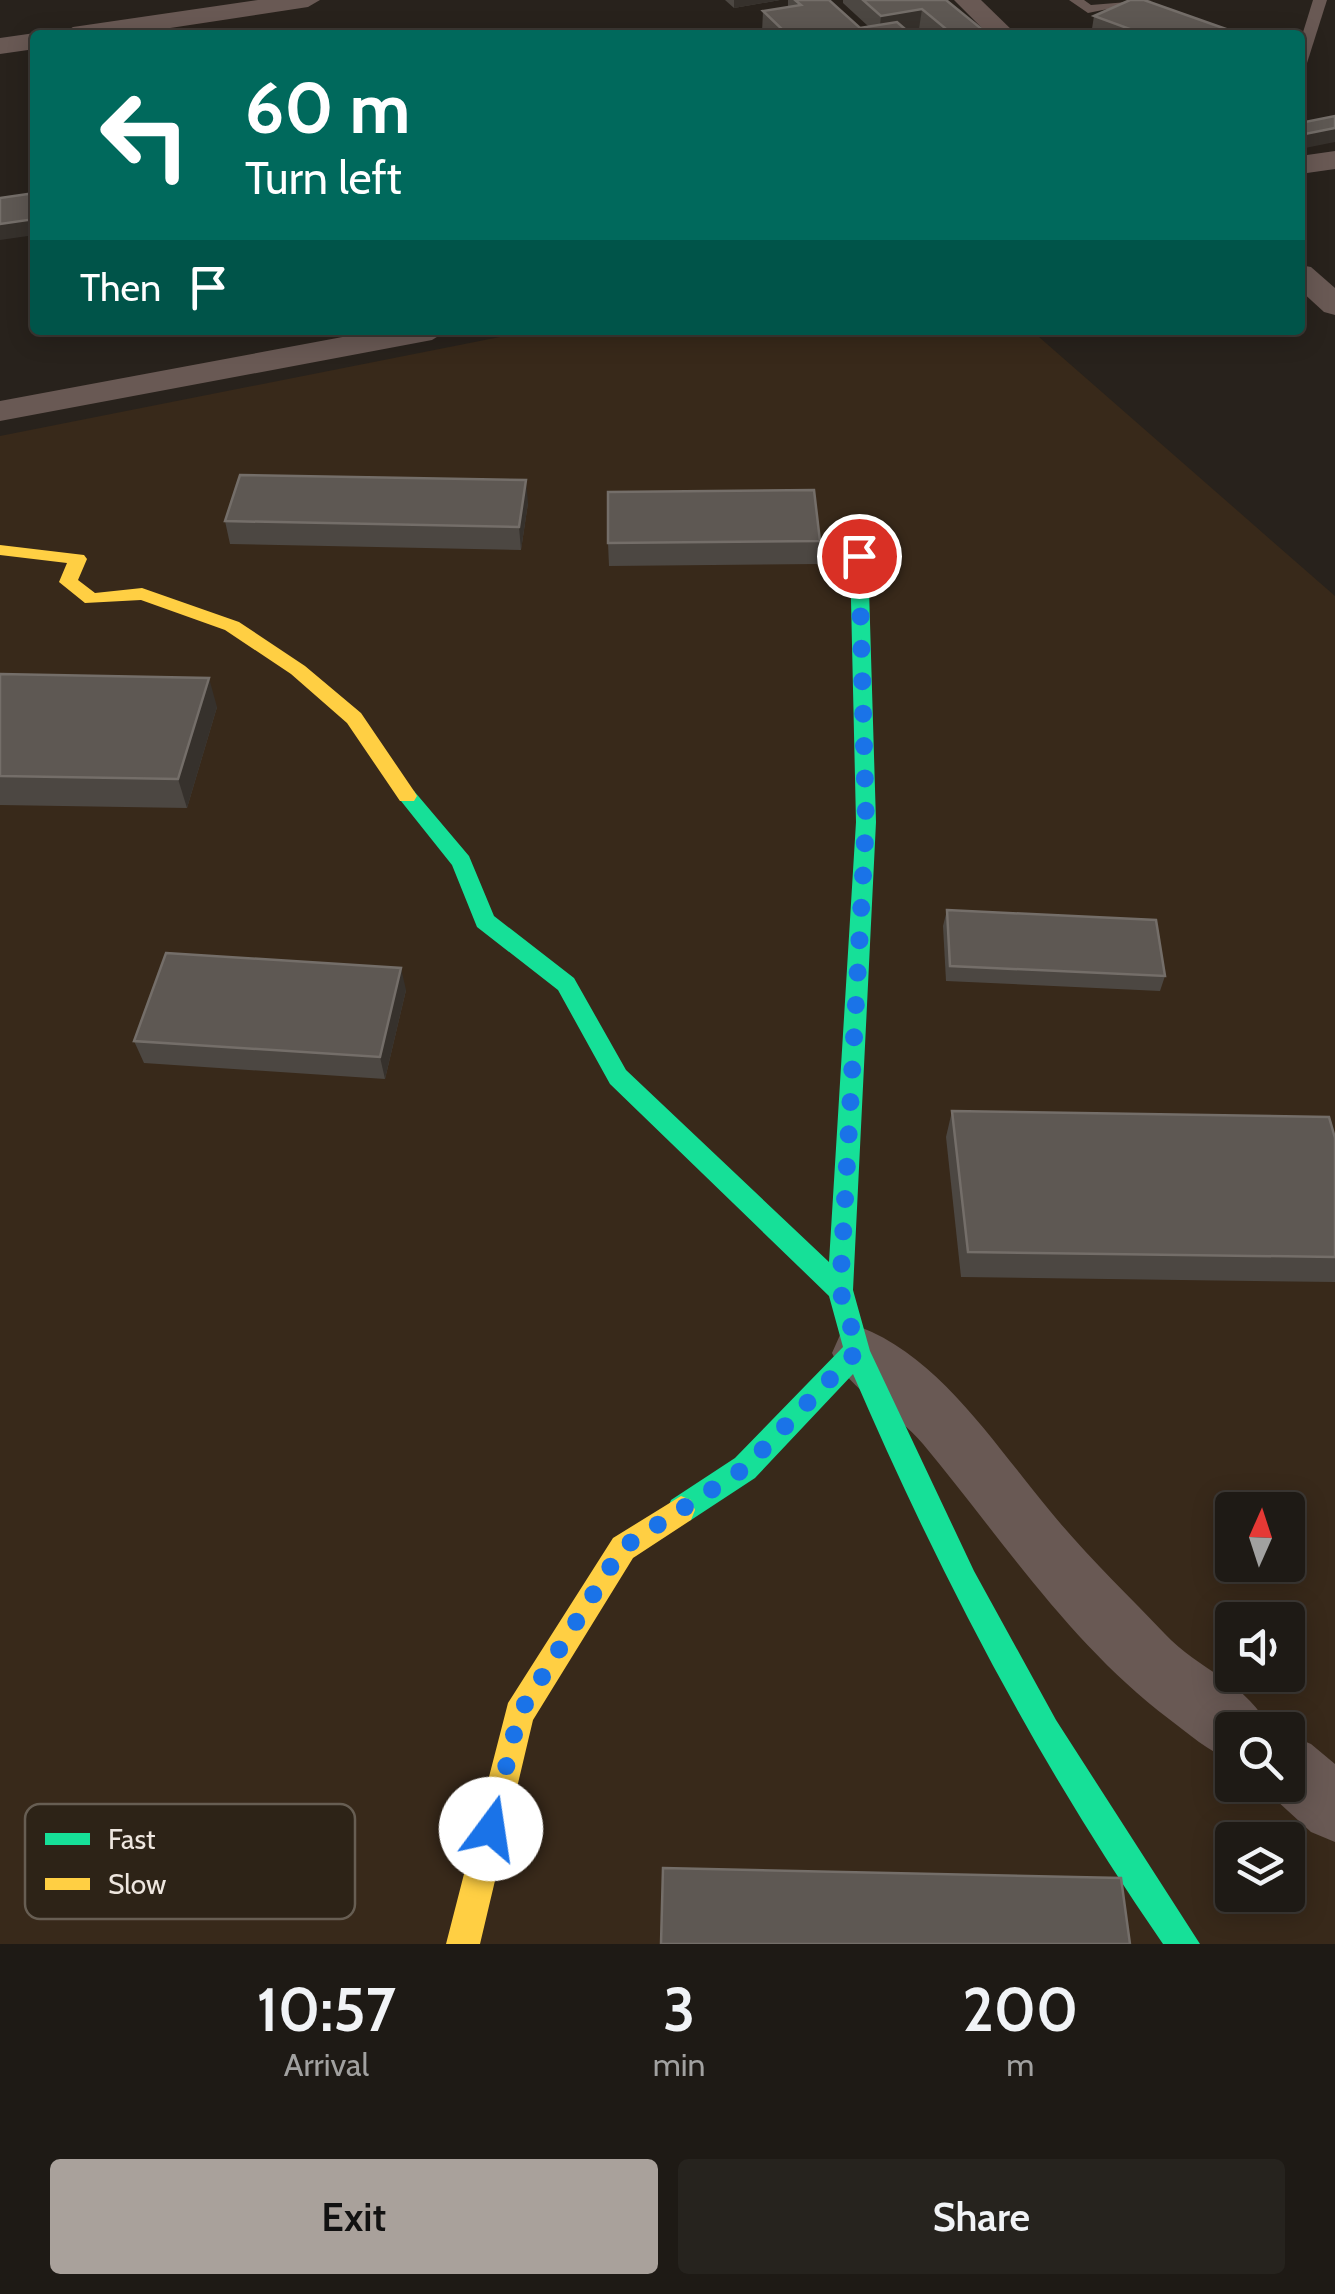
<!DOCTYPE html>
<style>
body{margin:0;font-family:Cabin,sans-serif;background:#26231e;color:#f1f3f6;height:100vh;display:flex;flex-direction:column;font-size:38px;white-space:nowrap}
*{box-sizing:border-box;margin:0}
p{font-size:32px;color:#a1a1a0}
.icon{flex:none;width:55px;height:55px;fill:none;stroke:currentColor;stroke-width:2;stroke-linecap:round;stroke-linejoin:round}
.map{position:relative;height:1944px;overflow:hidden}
.drawer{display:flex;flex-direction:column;background:#1e1a15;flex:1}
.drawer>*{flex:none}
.hud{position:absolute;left:30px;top:30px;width:1275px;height:305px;border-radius:10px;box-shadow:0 5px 25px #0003,0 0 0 2px #3c3834;background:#00695c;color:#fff;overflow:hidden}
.needle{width:65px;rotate:3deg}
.controls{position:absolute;left:1215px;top:1492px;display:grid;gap:20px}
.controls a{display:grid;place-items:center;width:90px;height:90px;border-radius:10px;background:#1e1a15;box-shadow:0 5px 25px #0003,0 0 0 2px #3c3834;font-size:50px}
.pin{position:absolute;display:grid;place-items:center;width:85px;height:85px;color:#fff;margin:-42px;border:5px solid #fff;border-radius:50%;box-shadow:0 2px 10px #0007}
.me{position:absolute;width:110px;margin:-55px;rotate:14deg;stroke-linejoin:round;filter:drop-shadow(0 0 8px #0008)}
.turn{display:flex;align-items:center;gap:35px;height:210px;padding:0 50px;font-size:45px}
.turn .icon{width:130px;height:130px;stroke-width:2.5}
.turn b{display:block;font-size:70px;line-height:85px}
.then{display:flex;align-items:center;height:95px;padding:0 50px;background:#0003;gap:20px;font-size:38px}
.eta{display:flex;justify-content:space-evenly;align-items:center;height:170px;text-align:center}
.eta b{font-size:60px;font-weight:600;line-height:70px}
.cta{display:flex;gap:20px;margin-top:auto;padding:20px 50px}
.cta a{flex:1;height:115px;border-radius:10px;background:#a9a19b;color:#111;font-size:40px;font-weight:600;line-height:115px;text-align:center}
.cta a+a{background:#26231e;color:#f1f3f6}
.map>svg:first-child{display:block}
.built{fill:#38291a;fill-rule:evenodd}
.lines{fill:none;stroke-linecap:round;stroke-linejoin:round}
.lane{fill:#695954;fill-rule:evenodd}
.street{fill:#695954;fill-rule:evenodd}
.fast{fill:#16e098;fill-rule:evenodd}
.slow{fill:#ffcf43;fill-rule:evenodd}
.wall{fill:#4c4742}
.shaded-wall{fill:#36312c}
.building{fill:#5e5853;stroke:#746e69;stroke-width:2.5}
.route{stroke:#1a73e8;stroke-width:18;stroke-dasharray:0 32.4}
.key{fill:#2d2317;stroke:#675e53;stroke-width:2.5}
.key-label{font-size:28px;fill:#eee6df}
</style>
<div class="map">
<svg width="1335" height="1944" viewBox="0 0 1335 1944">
<rect width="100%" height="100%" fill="#28221c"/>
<path class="built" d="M 535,330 L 1031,330 L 1335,596 L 1335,1944 L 0,1944 L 0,436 ZM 1232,1510 L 1288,1510 L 1288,1565 L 1232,1565 ZM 1232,1620 L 1288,1620 L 1288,1675 L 1232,1675 ZM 1232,1730 L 1288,1730 L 1288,1785 L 1232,1785 ZM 1232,1840 L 1288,1840 L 1288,1895 L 1232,1895 Z"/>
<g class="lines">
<g class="lane">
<polygon points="1069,0 1084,0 1091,5 1152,0 1088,13"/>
<polygon points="1313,0 1327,0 1307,63 1300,67 1300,42"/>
</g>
<g class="street">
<polygon points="258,0 320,0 308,7 124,35 60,35 73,27"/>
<polygon points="954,0 981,0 1017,35 989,35"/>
<polygon points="35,33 42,35 35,35 35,49 0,54 0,38"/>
<polygon points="1335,151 1335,169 1300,174 1300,156"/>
<polygon points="1300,265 1311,267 1335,288 1335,315 1324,312 1300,290"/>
<polygon points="380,330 448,330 432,340 0,421 0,401"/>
<path d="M 860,1327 C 940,1357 997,1448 1050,1511 C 1085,1554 1126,1593 1165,1634 C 1197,1669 1251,1685 1270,1730 L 1232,1730 L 1232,1761 C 1208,1751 1189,1734 1169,1719 C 1070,1644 1002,1539 923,1444 C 896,1411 850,1393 832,1353 L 840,1335 Z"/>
<polygon points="1288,1734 1311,1744 1335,1764 1335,1842 1311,1832 1265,1790 1262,1785 1288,1785"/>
</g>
<path class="fast" d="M 859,550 L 868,556 L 876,822 L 853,1290 L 870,1351 L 974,1571 L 1056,1720 L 1200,1944 L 1163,1944 C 1039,1765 939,1574 853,1374 L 755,1478 L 691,1520 L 681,1524 L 671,1520 L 667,1510 L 671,1500 L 735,1458 L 843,1347 L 829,1296 L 610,1084 L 558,990 L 477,927 L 452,865 L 397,796 L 407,789 L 414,791 L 469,856 L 494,916 L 574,978 L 626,1070 L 829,1262 L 856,822 L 850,556 Z"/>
<g class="slow">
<polygon points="0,545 84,555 87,559 78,580 95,593 142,588 239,622 305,666 361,713 414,791 417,796 414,801 400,801 347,723 291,674 225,630 141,600 85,603 59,582 67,563 0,555"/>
<polygon points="681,1496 691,1500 695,1510 691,1520 633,1558 533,1720 480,1944 446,1944 508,1703 613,1538"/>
</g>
</g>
<g class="wall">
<polygon points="725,0 780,0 734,8"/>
<polygon points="788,0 829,0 860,28 868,26 843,3 843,0 946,0 989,35 926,35 919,29 908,31 912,35 766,35 762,32 763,11 788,8"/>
<polygon points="1094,16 1243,35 1091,35"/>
<polygon points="528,503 521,550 230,544 225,521"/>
<polygon points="820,541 818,564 609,566 608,543"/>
<polygon points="0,674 217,707 187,808 0,805"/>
<polygon points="947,910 1165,976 1160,991 946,981 943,926"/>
<polygon points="406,990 385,1079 144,1063 134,1041"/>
<polygon points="952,1111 1335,1138 1335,1282 961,1277 946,1137"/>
</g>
<g class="shaded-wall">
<polygon points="734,0 780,0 734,8"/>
<polygon points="922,9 919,29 879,35 881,16"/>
<polygon points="1335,128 1335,142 1300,149 1300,135"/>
<polygon points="35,219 35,235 0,240 0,224"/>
<polygon points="526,480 528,503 521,550 519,527"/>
<polygon points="209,678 217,707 187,808 178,779"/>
<polygon points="401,968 406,990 385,1079 380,1057"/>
</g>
<g class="building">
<polygon points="795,0 829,0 860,28 897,22 912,35 831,35 829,33 816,35 788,35 763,11 801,5"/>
<polygon points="863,0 946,0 989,35 942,35 951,33 922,9 881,16"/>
<polygon points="1130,0 1144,0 1243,35 1146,35 1094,16"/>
<polygon points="732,30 737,35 701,35"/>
<polygon points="1335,116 1335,128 1300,135 1300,123"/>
<polygon points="35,193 35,219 0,224 0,198"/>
<polygon points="240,475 526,480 519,527 225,521"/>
<polygon points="814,490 820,541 608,543 608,492"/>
<polygon points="0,674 209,678 178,779 0,776"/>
<polygon points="947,910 1156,920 1165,976 950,966"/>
<polygon points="166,953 401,968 380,1057 134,1041"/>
<polygon points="952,1111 1329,1117 1335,1138 1335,1257 968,1252"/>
<polygon points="663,1868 1121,1878 1130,1944 661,1944"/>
</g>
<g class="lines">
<polyline class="route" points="491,1829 519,1714 622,1548 745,1468 858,1350 840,1290 866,822 859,556"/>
</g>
<rect x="25" y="1804" width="330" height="115" rx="15" class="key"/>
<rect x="45" y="1833" width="45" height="12" fill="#16e098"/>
<rect x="45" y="1878" width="45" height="12" fill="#ffcf43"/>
<g class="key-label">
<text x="108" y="1849">Fast</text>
<text x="108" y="1894">Slow</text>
</g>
</svg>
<div class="controls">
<a><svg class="needle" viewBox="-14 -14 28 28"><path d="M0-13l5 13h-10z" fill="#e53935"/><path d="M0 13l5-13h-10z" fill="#a1a1a0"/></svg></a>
<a><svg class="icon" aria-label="sound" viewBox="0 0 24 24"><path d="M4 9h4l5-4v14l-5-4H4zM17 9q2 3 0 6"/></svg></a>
<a><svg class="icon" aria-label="search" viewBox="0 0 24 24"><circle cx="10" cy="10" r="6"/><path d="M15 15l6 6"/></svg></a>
<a><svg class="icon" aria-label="layers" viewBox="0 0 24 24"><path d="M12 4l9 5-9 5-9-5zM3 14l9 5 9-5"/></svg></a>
</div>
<div class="pin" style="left:859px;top:556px;background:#d93025"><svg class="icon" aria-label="arrive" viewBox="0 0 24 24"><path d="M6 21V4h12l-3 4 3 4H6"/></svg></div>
<svg class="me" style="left:491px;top:1829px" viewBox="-20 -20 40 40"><circle r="19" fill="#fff"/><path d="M0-13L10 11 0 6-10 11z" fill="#1a73e8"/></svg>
<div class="hud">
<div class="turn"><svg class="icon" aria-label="left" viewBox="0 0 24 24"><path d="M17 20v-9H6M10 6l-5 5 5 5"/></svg><div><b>60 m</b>Turn left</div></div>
<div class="then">Then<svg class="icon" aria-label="arrive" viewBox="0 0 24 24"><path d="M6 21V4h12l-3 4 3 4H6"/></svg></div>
</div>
</div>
<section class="drawer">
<div class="eta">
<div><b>10:57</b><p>Arrival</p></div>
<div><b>3</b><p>min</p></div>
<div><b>200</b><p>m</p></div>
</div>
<div class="cta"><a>Exit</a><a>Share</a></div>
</section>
